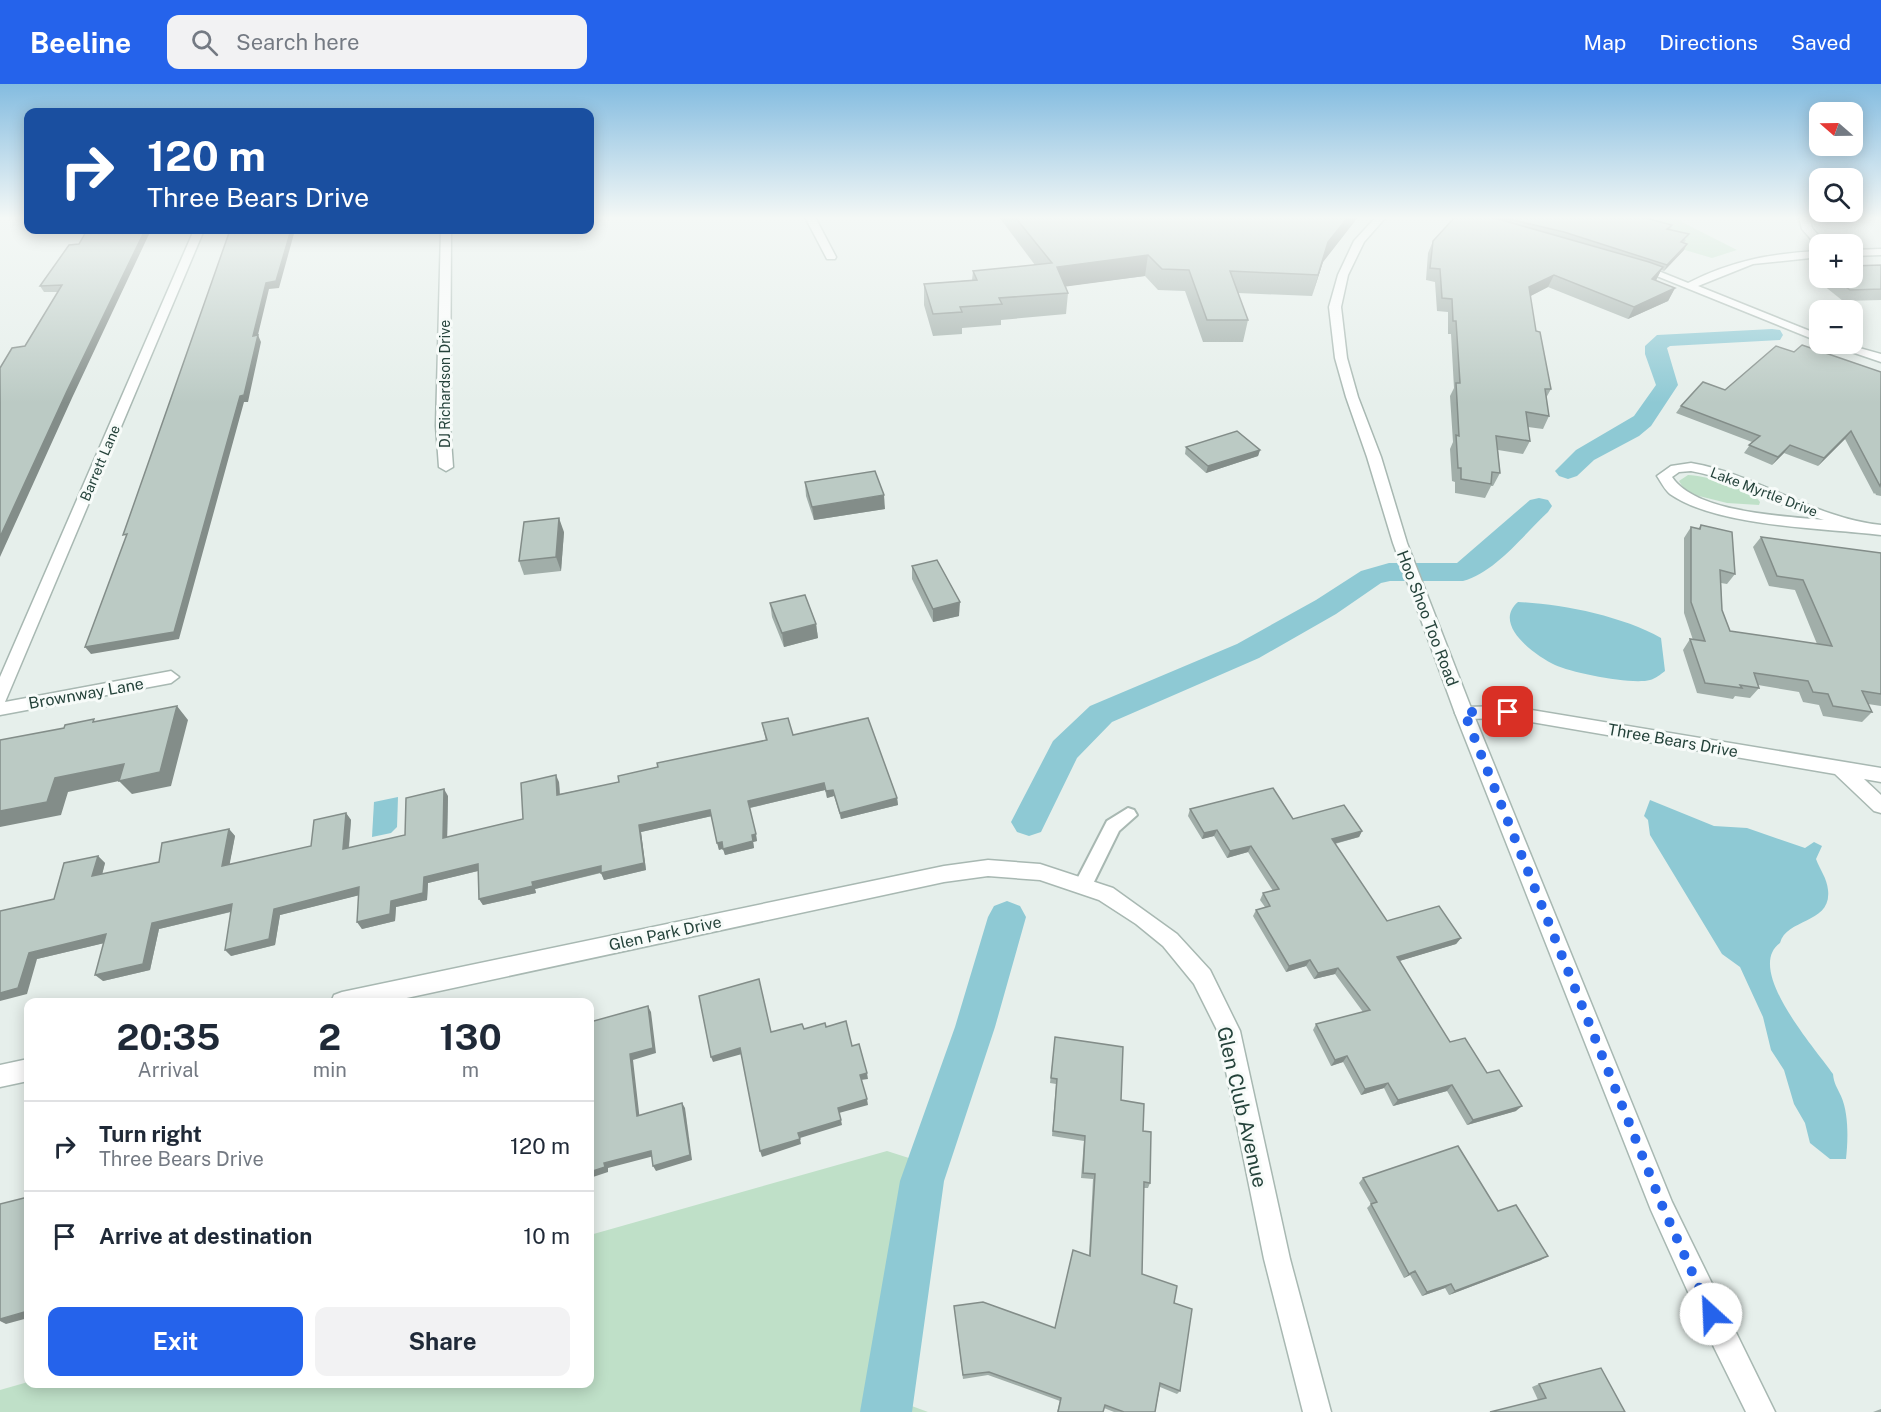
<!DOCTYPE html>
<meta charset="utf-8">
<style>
body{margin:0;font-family:"Public Sans",sans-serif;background:#f2f2f3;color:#1f2937;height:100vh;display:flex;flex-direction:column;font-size:22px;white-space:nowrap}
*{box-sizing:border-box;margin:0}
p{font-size:20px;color:#747a83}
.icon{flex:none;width:33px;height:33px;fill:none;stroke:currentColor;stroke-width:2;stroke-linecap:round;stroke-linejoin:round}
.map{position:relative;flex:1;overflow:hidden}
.details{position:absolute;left:24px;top:914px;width:570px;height:390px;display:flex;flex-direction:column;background:#fff;border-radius:12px;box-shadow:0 3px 15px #0003}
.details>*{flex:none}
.banner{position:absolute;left:24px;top:24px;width:570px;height:126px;border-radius:12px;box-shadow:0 3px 15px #0003;background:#1a4fa0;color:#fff;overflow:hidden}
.needle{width:39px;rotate:290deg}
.buttons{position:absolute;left:1809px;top:18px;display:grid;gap:12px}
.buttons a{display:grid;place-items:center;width:54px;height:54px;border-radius:12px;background:#fff;box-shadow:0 3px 15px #0003;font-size:30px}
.pin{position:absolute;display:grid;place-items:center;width:51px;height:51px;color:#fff;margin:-26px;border-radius:12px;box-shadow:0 3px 9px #0006}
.me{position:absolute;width:66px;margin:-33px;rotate:335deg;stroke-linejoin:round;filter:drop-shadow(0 0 4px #0008)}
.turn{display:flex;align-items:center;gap:21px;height:126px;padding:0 24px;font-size:27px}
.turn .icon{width:78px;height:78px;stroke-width:2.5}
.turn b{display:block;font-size:42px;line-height:51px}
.eta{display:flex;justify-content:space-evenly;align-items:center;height:102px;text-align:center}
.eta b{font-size:36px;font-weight:700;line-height:42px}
.action{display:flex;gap:12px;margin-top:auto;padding:12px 24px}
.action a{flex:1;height:69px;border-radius:12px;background:#2563eb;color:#fff;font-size:24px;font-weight:700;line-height:69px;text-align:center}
.action a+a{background:#f2f2f3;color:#1f2937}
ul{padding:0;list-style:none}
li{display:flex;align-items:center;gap:18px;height:90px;padding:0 24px;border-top:2px solid #e0e1e3}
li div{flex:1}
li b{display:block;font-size:22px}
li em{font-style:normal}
header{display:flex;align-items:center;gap:36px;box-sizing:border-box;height:84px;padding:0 30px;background:#2563eb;color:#fff}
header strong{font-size:28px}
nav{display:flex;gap:33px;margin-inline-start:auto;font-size:21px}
.search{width:420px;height:54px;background:#f2f2f3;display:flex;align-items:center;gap:15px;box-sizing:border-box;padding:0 21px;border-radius:12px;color:#747a83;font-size:22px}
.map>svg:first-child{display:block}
.green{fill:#bfe0c8}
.water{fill:#8ec9d4}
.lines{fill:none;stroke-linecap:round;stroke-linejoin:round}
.canal{fill:#8ec9d4;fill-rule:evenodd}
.service-casing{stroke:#a8b8b2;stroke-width:4}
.minor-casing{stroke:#a8b8b2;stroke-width:3}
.tertiary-casing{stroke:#a8b8b2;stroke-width:3}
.service{fill:#fff;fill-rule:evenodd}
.minor{fill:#fff;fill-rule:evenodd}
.tertiary{fill:#fff;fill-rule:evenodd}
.wall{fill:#a1aea9}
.shaded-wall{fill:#838d89}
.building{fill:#bbcac4;stroke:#838d89;stroke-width:1.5}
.route{stroke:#2563eb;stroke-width:10;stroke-dasharray:0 18}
.labels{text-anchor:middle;stroke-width:6;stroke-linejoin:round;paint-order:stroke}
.far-street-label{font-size:14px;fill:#24423a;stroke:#f7fbf9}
.street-label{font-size:16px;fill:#24423a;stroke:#f7fbf9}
.near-street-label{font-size:20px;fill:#24423a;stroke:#f7fbf9}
</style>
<header>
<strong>Beeline</strong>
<div class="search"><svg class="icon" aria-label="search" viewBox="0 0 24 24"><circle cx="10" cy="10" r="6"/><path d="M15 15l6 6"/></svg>Search here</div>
<nav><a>Map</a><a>Directions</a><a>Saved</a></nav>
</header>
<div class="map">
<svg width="1881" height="1328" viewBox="0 0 1881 1328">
<rect width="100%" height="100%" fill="#e6efeb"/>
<g class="green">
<polygon points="1661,133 1676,135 1737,166 1712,174 1678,164 1687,153 1651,143"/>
<path d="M 1688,391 C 1706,392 1750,403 1760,418 L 1759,421 L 1727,419 L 1691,410 L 1684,405 L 1679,397 Z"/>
<polygon points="887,1067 912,1075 871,1307 928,1328 0,1328 0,1306 28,1298 590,1299 590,1151"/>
</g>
<g class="water">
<path d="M 1518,518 C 1562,520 1622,532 1661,554 L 1665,587 C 1661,590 1655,595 1650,596 C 1632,601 1572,589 1555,581 C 1534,571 1492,540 1518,518 Z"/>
<polygon points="398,713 397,743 391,749 372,753 374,718"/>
<path d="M 1650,716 L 1714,742 L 1747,744 L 1805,764 L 1814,758 L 1822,762 L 1816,775 C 1820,786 1827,794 1828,806 C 1832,840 1787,834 1780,859 C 1744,885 1815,964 1833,990 C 1834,1000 1837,1003 1841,1012 C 1849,1030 1848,1057 1846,1075 L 1830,1075 L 1810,1059 L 1805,1039 L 1794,1020 L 1784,986 L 1771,966 L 1763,933 L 1740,883 L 1722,870 L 1650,751 L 1648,736 L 1644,732 Z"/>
</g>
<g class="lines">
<g class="canal">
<polygon points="1772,245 1780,246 1783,251 1780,256 1670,262 1667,264 1678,301 1651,342 1639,352 1594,376 1577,392 1568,395 1559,392 1555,387 1576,366 1634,332 1656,301 1645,270 1645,262 1657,251"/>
<path d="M 1539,414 L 1548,416 L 1552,422 L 1548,428 C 1524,450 1496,488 1463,497 L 1390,497 L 1381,499 L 1336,530 L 1259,574 L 1112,638 L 1077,674 L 1041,748 L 1029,752 L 1017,748 L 1011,738 L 1053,657 L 1090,622 L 1237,560 L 1316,516 L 1361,487 L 1389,479 L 1457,479 L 1530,416 Z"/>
<polygon points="1007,817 1020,822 1026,833 995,943 944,1097 912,1328 860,1328 900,1097 955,943 988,833 994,822"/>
</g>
<defs>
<polygon id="service" points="1128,724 1134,726 1137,731 1119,747 1090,806 1083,809 1076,806 1074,801 1107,737"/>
<g id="minor">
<polygon points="805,133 815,133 836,173 835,175 827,175"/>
<polygon points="1799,133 1809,133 1812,144 1826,160 1817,162 1802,145"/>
<polygon points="194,146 204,146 5,618 171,587 179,593 171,599 0,631 0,593"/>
<polygon points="441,146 451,146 450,342 453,383 446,387 439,383 436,342"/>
<polygon points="1881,165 1881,171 1852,172 1852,166"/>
<path d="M 1820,167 L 1820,173 L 1753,180 L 1698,202 L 1820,251 L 1820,258 L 1632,182 L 1641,180 L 1688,199 C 1731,177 1772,169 1820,167 Z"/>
<polygon points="1828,260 1845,260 1881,270 1881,278"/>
<path d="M 1691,379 C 1757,390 1813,434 1881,441 L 1881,451 C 1824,444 1717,443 1670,410 C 1665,406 1661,398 1657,392 L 1671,382 ZM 1691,387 C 1738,395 1779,423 1824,436 C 1784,432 1696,429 1672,393 L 1679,388 Z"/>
<polygon points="1508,622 1881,684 1881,698 1864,695 1881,711 1881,729 1874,727 1835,690 1508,634 1464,635 1458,634 1455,629 1458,624 1464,623"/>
<polygon points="988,776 1040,780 1113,804 1177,850 1210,886 1240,947 1290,1175 1331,1328 1303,1328 1264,1175 1218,948 1194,900 1163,862 1136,840 1099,816 1040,796 988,792 944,798 388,918 331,918 334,911 342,908 944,782"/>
<polygon points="28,975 28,997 0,1003 0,981"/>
</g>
<polygon id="tertiary" points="1376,133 1386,133 1364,158 1348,191 1341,223 1347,274 1358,313 1381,373 1407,459 1473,629 1672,1118 1775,1328 1746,1328 1702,1239 1651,1126 1455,629 1393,459 1367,373 1346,313 1335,274 1329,223 1338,191 1354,157"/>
</defs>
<use href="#service" class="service-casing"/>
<use href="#minor" class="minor-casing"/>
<use href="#tertiary" class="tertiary-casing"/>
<use href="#service" class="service"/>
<use href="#minor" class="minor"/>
<use href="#tertiary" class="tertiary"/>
</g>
<g class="wall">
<polygon points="999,133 1358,133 1323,178 1312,212 1238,209 1248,236 1243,258 1203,258 1185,207 1158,206 1145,192 1066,202 1068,209 1066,230 1001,236 1001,241 962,244 962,250 933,252 924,221 924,200 972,196 973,187 1035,181"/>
<polygon points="1455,133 1642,133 1672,141 1670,146 1686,156 1684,159 1684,166 1664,187 1661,186 1656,197 1675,204 1668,217 1628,235 1548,203 1530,212 1536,247 1551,305 1546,314 1549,332 1543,345 1528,343 1530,357 1523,370 1498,366 1500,389 1493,402 1491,402 1485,414 1455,409 1455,398 1452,397 1450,365 1453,358 1450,312 1454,304 1451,250 1448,250 1448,228 1437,227 1435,198 1426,196 1428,169 1433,157"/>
<polygon points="69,161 72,314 25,262 58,208 44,208 40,202"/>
<polygon points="1881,181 1881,216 1843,217 1813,193 1820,183 1820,194 1852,194"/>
<polygon points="1794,268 1881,288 1881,412 1876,411 1875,409 1874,410 1845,355 1818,382 1784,369 1772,381 1744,369 1752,358 1676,329 1681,322 1725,306"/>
<polygon points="1186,363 1260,366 1258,372 1206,389 1185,370"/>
<polygon points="805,398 885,425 814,436 806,412"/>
<polygon points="1701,441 1735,490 1727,500 1721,499 1722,526 1730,547 1817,560 1795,506 1769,502 1753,463 1761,453 1881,469 1881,622 1868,620 1872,628 1862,638 1823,632 1819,621 1803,618 1799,608 1758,601 1759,604 1750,614 1735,612 1733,615 1697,609 1683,566 1690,555 1693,556 1684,529 1684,454 1691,443 1698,445"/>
<polygon points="564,448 561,487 524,491 519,477"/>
<polygon points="912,482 959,532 933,538 912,495"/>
<polygon points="770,519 816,540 818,554 784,563 772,533"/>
<polygon points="762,639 793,651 897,714 898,721 841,735 834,712 827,714 825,706 750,724 757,757 753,758 754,764 725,771 723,765 719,766 712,732 641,748 646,786 604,796 601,789 535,805 536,809 483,821 479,815 478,787 428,799 427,816 396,823 395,837 362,845 357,838 359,811 280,831 275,861 231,872 231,828 159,845 150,886 103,897 104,859 37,875 27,910 54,815 98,772 105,779 102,790 159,778 229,745 235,752 229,781 311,762 346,729 351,736 349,764 405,751 448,712 447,753 523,735 559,698 560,710 619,698 658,683 766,657"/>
<polygon points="1190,725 1293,735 1362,747 1359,753 1335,760 1387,837 1461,854 1456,860 1399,877 1450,958 1487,989 1516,1027 1467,1041 1447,1007 1393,1022 1384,1004 1361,1011 1343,978 1331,982 1313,946 1316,940 1363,928 1335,890 1314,895 1306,882 1286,888 1253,832 1256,826 1265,823 1260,816 1263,809 1273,807 1248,768 1227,774 1214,752 1202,755 1188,732"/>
<polygon points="1055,953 1121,1016 1143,1047 1150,1099 1148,1104 1144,1104 1142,1190 1174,1219 1180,1307 1177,1310 1160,1303 1155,1328 1114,1328 1104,1324 1103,1328 1057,1328 1060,1317 988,1291 963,1295 954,1222 1055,1244 1089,1171 1093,1095 1081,1094 1084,1057 1052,1052 1056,1000 1050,999"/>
<polygon points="1363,1094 1498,1127 1541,1176 1449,1211 1445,1204 1422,1212 1410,1191 1404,1194 1367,1124 1371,1120 1359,1099"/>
<polygon points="1539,1300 1625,1328 1538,1316 1532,1303"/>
<polygon points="1881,1325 1881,1328 1873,1328"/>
</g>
<g class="shaded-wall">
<polygon points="1348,133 1358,133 1323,178 1312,212 1328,158"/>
<polygon points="145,146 151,146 72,314 0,473 0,453 67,307"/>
<polygon points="291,146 295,146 279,204 269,205 256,259 253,252 266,199"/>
<polygon points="364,146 380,146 365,148"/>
<polygon points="1687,160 1684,166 1664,187 1667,181"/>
<polygon points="1148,171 1145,192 1055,204 1057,183"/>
<polygon points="1663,183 1656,196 1646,208 1652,195"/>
<polygon points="1554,191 1548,203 1523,216 1529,203"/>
<polygon points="1675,204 1668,217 1628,235 1634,223"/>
<polygon points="258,251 261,258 248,318 244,318 179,555 91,570 85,563 240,312"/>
<polygon points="1851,347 1845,355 1818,382 1824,374"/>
<polygon points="1790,361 1784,369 1772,381 1778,373"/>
<polygon points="1260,366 1258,372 1206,389 1208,382"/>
<polygon points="884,411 885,425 814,436 812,423"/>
<polygon points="559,434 564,448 561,487 556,473"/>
<polygon points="960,518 959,532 933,538 933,525"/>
<polygon points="816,540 818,554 784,563 782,549"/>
<polygon points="177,622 188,636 171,702 132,710 119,697 68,708 61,731 0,743 0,727"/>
<polygon points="556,691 559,698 560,718 557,711"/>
<polygon points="824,699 825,706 749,724 748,717"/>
<polygon points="444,705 448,712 447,760 443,754"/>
<polygon points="833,706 834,712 827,714 826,707"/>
<polygon points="897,714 898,721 841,735 840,729"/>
<polygon points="710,726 712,732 641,748 646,786 604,796 601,789 639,741"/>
<polygon points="346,729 351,736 348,771 343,765"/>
<polygon points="229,745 235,752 228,789 222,782"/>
<polygon points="1217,746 1214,752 1202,755 1204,749"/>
<polygon points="1362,747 1359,753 1329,761 1332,755"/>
<polygon points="756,750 757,757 753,758 752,751"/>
<polygon points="753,757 754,764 725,771 723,765"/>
<polygon points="722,758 724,764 719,766 717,759"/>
<polygon points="1251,762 1248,768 1227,774 1230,767"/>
<polygon points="98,772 105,779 100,799 92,792"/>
<polygon points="478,780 482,786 428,799 427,816 396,823 395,837 362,845 357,838 391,817 424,793"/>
<polygon points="601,782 603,788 535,805 536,809 483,821 479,815 532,798"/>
<polygon points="359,803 364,810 280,831 275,861 231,872 225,866 274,825"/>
<polygon points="232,820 238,826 159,845 150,886 103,897 95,891 152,839"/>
<polygon points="106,850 113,857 37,875 27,910 0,917 0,909 29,869"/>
<polygon points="1461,854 1456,860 1393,879 1397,873"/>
<polygon points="1310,876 1306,882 1286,888 1289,882"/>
<polygon points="1338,884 1335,890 1314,895 1318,889"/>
<polygon points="648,922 651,928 656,969 633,976 640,1037 637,1032 630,970"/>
<polygon points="740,964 742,970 713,978 711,973"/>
<polygon points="1347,972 1343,978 1331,982 1335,976"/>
<polygon points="867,989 868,995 861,996 860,991"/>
<polygon points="1388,999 1384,1004 1361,1011 1365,1005"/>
<polygon points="1452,1001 1447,1007 1393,1022 1398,1016"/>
<polygon points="867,1015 868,1021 839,1029 838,1024"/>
<polygon points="682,1019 685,1024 692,1076 656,1087 653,1082"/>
<polygon points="1522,1022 1516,1027 1467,1041 1473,1036"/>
<polygon points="841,1036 842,1041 800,1054 798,1049"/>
<polygon points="800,1055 801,1060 762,1073 760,1067"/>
<polygon points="651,1067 654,1072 608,1084 608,1088 590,1094 590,1088 604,1079"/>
<polygon points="1548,1172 1541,1176 1449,1211 1455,1207"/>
<polygon points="1415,1187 1410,1191 1404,1194 1409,1190"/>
<polygon points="1451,1200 1445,1204 1422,1212 1427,1208"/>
<polygon points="28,1227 28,1234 6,1240 0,1237 0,1232"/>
</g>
<g class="building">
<polygon points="1015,133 1348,133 1328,158 1318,191 1230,187 1248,236 1207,236 1189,186 1162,185 1148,171 1057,183 1068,209 999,214 1002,220 960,223 962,228 933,230 924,200 977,196 973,187 1052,179"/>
<polygon points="1455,133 1491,133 1649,178 1663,183 1652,195 1675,204 1634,223 1554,191 1529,203 1536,247 1540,248 1551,305 1545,305 1549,332 1526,328 1530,357 1496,352 1500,389 1492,388 1491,400 1461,395 1461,384 1458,384 1456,351 1459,352 1456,299 1460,299 1456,237 1453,237 1452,215 1442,214 1440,185 1430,184 1433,157"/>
<polygon points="1500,133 1642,133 1672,141 1667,145 1689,150 1681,158 1687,160 1667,181 1564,148"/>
<polygon points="87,146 145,146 67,307 0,453 0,284 12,264 25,262 62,201 40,202 69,161 79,160"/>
<polygon points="230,146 291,146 276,197 266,199 253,252 258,251 244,311 240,312 174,548 85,563 127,450 123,451"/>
<polygon points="1881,181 1881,205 1850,206 1834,194 1852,194 1852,182"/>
<polygon points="1802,261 1881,288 1881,400 1881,399 1880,402 1851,347 1824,374 1790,361 1778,373 1749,361 1760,352 1681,322 1703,298 1725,306 1776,262 1794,268"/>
<polygon points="1237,347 1260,366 1208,382 1186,363"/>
<polygon points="875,387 884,411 812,423 805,398"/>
<polygon points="559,434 556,473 519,477 524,438"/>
<polygon points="1701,441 1732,448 1735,490 1720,486 1722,526 1730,547 1832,562 1803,496 1777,492 1761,453 1881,469 1881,610 1862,607 1872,628 1833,622 1828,610 1813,608 1808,597 1754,589 1759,604 1740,601 1742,604 1705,599 1690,555 1705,557 1691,518 1691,443 1700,445"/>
<polygon points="937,476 960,518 933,525 912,482"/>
<polygon points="805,511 816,540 782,549 770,519"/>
<polygon points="177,622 160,688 119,697 124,680 55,694 47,718 0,727 0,656 64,644 65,641 94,635 93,638"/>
<polygon points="788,634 793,651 868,634 897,714 840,729 833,706 826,707 824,699 748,717 756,750 752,751 753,757 723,765 722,758 717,759 710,726 639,741 644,779 601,789 601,782 532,798 533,802 479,815 478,780 424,793 423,809 391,817 390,830 357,838 359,803 274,825 269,855 225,866 232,820 152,839 143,880 95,891 106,850 29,869 18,904 0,909 0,827 54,815 64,779 98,772 92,792 159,778 162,759 229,745 222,782 311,762 314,736 346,729 343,765 405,751 406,714 444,705 443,754 523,735 521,699 556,691 557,711 619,698 618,692 658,683 657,679 767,656 762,639"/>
<polygon points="1273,704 1293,735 1344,721 1362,747 1332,755 1387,837 1439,822 1461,854 1397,873 1450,958 1465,954 1487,989 1499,986 1522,1022 1473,1036 1452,1001 1398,1016 1388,999 1365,1005 1347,972 1335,976 1316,940 1370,926 1338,884 1318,889 1310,876 1289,882 1256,826 1270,822 1263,809 1279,805 1251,762 1230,767 1217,746 1204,749 1190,725"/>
<polygon points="759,895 771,948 802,940 804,945 825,939 826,943 846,937 852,962 859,960 867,989 860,991 867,1015 838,1024 841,1036 798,1049 800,1055 760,1067 740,964 711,973 699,912"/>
<polygon points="648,922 653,964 630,970 637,1032 682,1019 690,1071 653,1082 651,1067 604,1079 605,1083 590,1088 590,938"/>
<polygon points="1055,953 1123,963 1121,1016 1144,1020 1143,1047 1151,1048 1150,1099 1144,1098 1142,1190 1177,1202 1174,1219 1192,1225 1180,1307 1160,1299 1155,1328 1124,1328 1105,1321 1103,1328 1058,1328 1061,1314 989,1288 963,1291 954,1222 983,1218 1055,1244 1073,1166 1090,1172 1095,1090 1083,1089 1085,1052 1053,1047 1057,995 1051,994"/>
<polygon points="1458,1062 1498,1127 1516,1121 1548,1172 1455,1207 1451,1200 1427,1208 1415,1187 1409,1190 1371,1120 1377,1118 1363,1094"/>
<polygon points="28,1113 28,1227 0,1235 0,1120"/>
<polygon points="1601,1284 1625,1328 1490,1328 1546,1314 1539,1300"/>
</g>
<linearGradient id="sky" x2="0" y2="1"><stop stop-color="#84bce0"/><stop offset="0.42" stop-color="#f4f8f6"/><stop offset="1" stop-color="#f4f8f6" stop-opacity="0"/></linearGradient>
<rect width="1881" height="319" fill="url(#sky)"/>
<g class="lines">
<polyline class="route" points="1508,628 1464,628 1664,1126 1711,1230"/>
</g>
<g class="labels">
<g class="far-street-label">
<text transform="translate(445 300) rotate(-90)" y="5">DJ Richardson Drive</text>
<text transform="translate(100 379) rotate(-67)" y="5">Barrett Lane</text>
<text transform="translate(1764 408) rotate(21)" y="5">Lake Myrtle Drive</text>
</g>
<g class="street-label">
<text transform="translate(1428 534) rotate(69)" y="6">Hoo Shoo Too Road</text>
<text transform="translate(86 609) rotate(-10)" y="6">Brownway Lane</text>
<text transform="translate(1673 656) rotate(10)" y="6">Three Bears Drive</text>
<text transform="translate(665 849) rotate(-12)" y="6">Glen Park Drive</text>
</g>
<g class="near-street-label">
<text transform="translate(1242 1023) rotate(77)" y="7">Glen Club Avenue</text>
</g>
</g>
</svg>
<div class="buttons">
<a><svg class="needle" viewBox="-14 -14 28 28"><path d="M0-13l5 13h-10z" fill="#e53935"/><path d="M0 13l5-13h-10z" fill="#747a83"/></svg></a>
<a><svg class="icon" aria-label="search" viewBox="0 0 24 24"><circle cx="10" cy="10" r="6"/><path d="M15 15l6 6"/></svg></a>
<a>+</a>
<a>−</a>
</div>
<div class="pin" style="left:1508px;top:628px;background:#d93025"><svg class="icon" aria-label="arrive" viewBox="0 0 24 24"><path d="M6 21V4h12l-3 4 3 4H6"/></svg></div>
<svg class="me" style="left:1711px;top:1230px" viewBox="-20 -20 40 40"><circle r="19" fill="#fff"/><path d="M0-13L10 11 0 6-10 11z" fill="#2563eb"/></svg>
<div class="banner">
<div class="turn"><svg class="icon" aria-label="right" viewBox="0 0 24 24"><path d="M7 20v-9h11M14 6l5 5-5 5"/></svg><div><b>120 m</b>Three Bears Drive</div></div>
</div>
<section class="details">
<div class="eta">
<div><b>20:35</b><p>Arrival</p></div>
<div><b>2</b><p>min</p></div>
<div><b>130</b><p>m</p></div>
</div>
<ul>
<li><svg class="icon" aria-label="right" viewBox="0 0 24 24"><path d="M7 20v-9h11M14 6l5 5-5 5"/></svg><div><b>Turn right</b><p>Three Bears Drive</p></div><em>120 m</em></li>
<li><svg class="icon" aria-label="arrive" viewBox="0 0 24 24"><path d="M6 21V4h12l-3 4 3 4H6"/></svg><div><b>Arrive at destination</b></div><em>10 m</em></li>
</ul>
<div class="action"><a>Exit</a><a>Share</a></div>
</section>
</div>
